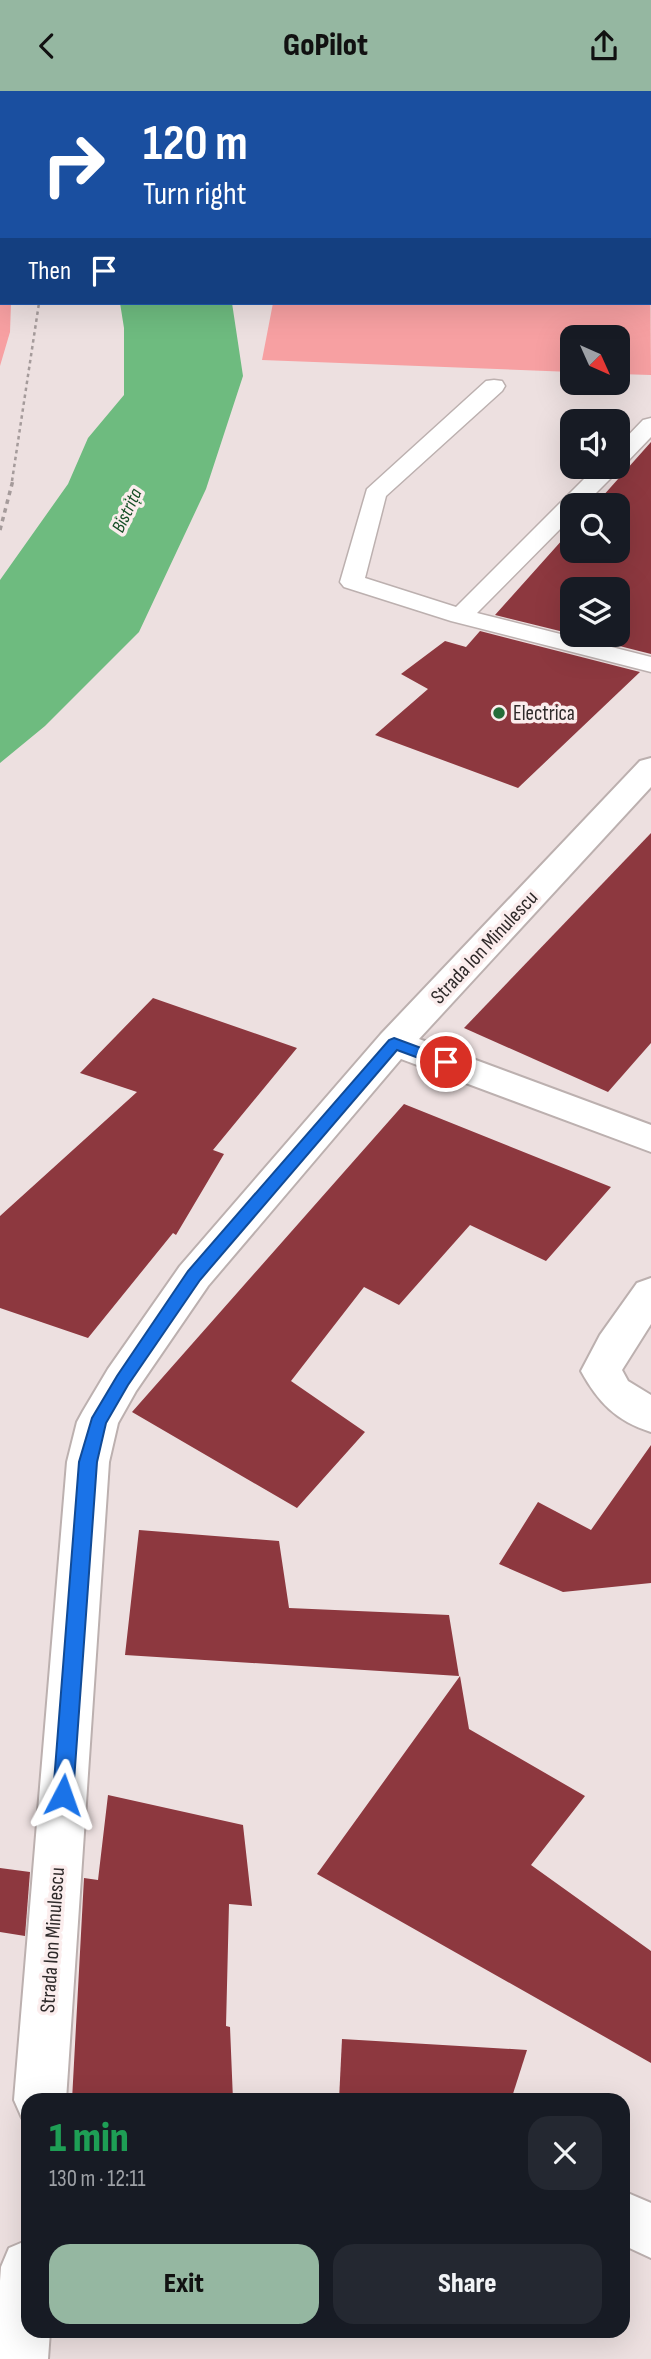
<!DOCTYPE html>
<meta charset="utf-8">
<style>
body{margin:0;font-family:"Sofia Sans Condensed",sans-serif;background:#242831;color:#f1f3f6;height:100vh;display:flex;flex-direction:column;font-size:26px;white-space:nowrap}
*{box-sizing:border-box;margin:0}
p{font-size:23px;color:#9ea1a6}
.icon{flex:none;width:38px;height:38px;fill:none;stroke:currentColor;stroke-width:2;stroke-linecap:round;stroke-linejoin:round}
.map{position:relative;flex:1;overflow:hidden}
.sheet{position:absolute;left:21px;top:2002px;width:609px;height:245px;display:flex;flex-direction:column;background:#171b24;border-radius:21px;box-shadow:0 7px 28px #0002}
.sheet>*{flex:none}
.banner{position:absolute;left:0px;top:0px;width:651px;height:214px;box-shadow:0 7px 28px #0002;background:#1a4fa0;color:#fff;overflow:hidden}
.needle{width:46px;rotate:135deg}
.tools{position:absolute;left:560px;top:234px;display:grid;gap:14px}
.tools a{display:grid;place-items:center;width:70px;height:70px;border-radius:14px;background:#171b24;box-shadow:0 7px 28px #0002;font-size:35px}
.pin{position:absolute;display:grid;place-items:center;width:60px;height:60px;color:#fff;margin:-30px;border:4px solid #fff;border-radius:50%;box-shadow:0 2px 7px #0007}
.me{position:absolute;width:77px;margin:-38px;rotate:4deg;stroke-linejoin:round;filter:drop-shadow(0 0 5px #0008)}
.turn{display:flex;align-items:center;gap:24px;height:147px;padding:0 28px;font-size:32px}
.turn .icon{width:91px;height:91px;stroke-width:2.5}
.turn b{display:block;font-size:49px;line-height:60px}
.then{display:flex;align-items:center;height:66px;padding:0 28px;background:#0003;gap:14px;font-size:26px}
.round{display:grid;place-items:center;flex:none;width:74px;height:74px;border-radius:21px;background:#242831}
.overview{display:flex;align-items:center;justify-content:space-between;height:119px;padding:0 28px}
h1{font-size:42px;font-weight:800;line-height:52px;color:#1e9e55}
.primary-button{display:flex;gap:14px;margin-top:auto;padding:14px 28px}
.primary-button a{flex:1;height:80px;border-radius:21px;background:#95b7a1;color:#111;font-size:28px;font-weight:800;line-height:80px;text-align:center}
.primary-button a+a{background:#242831;color:#f1f3f6}
header{display:flex;justify-content:space-between;align-items:center;height:91px;padding:0 28px;background:#95b7a1;color:#111;font-size:32px;font-weight:800}
.map>svg:first-child{display:block}
.green{fill:#f7a0a2}
.water{fill:#6ebb7f}
.building{fill:#8d383f}
.lines{fill:none;stroke-linecap:round;stroke-linejoin:round}
.service-casing{stroke:#bcb0af;stroke-width:3}
.minor-casing{stroke:#bcb0af;stroke-width:4}
.path-far1{stroke:#a59b9b;stroke-width:2.5;stroke-dasharray:3.5 3.5;stroke-linecap:butt}
.path{stroke:#a59b9b;stroke-width:3.5;stroke-dasharray:4.5 4.5;stroke-linecap:butt}
.service{fill:#fff;fill-rule:evenodd}
.minor{fill:#fff;fill-rule:evenodd}
.route{fill:#1a73e8;stroke:#114b97;stroke-width:2}
.poi-dot{fill:#256d39;stroke:#fbeded;stroke-width:2.5}
.labels{text-anchor:middle;stroke-width:7;stroke-linejoin:round;paint-order:stroke}
.far-water-label{font-size:19px;font-style:italic;fill:#174f27;stroke:#fbeded}
.poi-label{font-size:21px;fill:#2f2a2a;stroke:#fbeded;text-anchor:start}
.street-label{font-size:21px;fill:#2f2a2a;stroke:#fbeded}
</style>
<header><svg class="icon" aria-label="back" viewBox="0 0 24 24"><path d="M15 5l-7 7 7 7"/></svg>GoPilot<svg class="icon" aria-label="share" viewBox="0 0 24 24"><path d="M12 15V3M7 8l5-5 5 5M5 13v7h14v-7"/></svg></header>
<div class="map">
<svg width="651" height="2268" viewBox="0 0 651 2268">
<rect width="100%" height="100%" fill="#ede0e0"/>
<g class="green">
<polygon points="0,0 17,0 2,2 2,212 11,212 10,241 0,275"/>
<polygon points="385,0 651,0 651,24 649,2"/>
<polygon points="649,41 651,284 618,283 618,247 572,247 572,281 262,269 273,212 649,212"/>
</g>
<polygon class="water" points="120,212 232,212 243,285 206,398 139,541 45,635 0,672 0,489 68,393 88,347 124,304 124,237"/>
<g class="building">
<polygon points="651,351 651,563 576,544 618,544 618,499 572,499 572,543 495,524 572,438 572,460 618,460 618,415 594,415"/>
<polygon points="480,540 640,581 518,697 375,644 428,598 401,583 445,550 466,556"/>
<polygon points="651,742 651,952 608,1001 464,937"/>
<polygon points="153,907 297,957 213,1059 224,1063 176,1144 173,1142 88,1247 0,1217 0,1125 137,1001 80,982"/>
<polygon points="404,1013 611,1096 546,1170 470,1134 399,1214 364,1196 291,1290 365,1341 297,1417 132,1321"/>
<polygon points="651,1354 651,1492 563,1501 499,1473 538,1411 591,1439"/>
<polygon points="139,1439 279,1450 289,1517 449,1524 459,1585 125,1564"/>
<polygon points="460,1585 469,1638 585,1705 531,1774 651,1860 651,1972 317,1783"/>
<polygon points="108,1704 243,1734 252,1815 229,1813 226,1935 230,1936 233,2009 72,2009 84,1787 98,1789"/>
<polygon points="0,1777 30,1781 25,1845 0,1841"/>
<polygon points="342,1948 527,1959 511,2009 339,2009"/>
</g>
<g class="lines">
<defs>
<g id="service">
<rect x="649" y="26" width="2" height="12"/>
<polygon points="494,289 502,290 505,295 502,300 386,405 365,487 456,516 596,376 618,376 618,355 643,329 651,327 651,346 626,372 619,374 620,376 617,381 583,415 572,415 572,426 477,522 651,566 651,581 451,530 344,496 340,491 367,398 486,290"/>
</g>
<g id="minor">
<polygon points="651,667 651,696 419,948 651,1034 651,1061 401,968 208,1195 136,1300 118,1332 109,1371 66,2009 28,2009 28,2029 22,2027 14,2009 67,1371 77,1331 83,1320 108,1278 180,1175 381,943 640,670"/>
<path d="M 651,1187 L 651,1233 L 622,1279 L 628,1290 L 651,1304 L 651,1341 C 616,1330 598,1311 581,1280 L 600,1244 L 637,1192 Z"/>
<polygon points="623,2100 651,2112 651,2167 623,2154"/>
<polygon points="28,2149 28,2240 50,2240 48,2268 0,2268 0,2190 1,2176 9,2157"/>
</g>
</defs>
<use href="#service" class="service-casing"/>
<use href="#minor" class="minor-casing"/>
<polyline class="path-far1" points="12,390 39,212"/>
<polyline class="path" points="0,439 13,389"/>
<use href="#service" class="service"/>
<use href="#minor" class="minor"/>
</g>
<polygon class="route" points="394,947 451,968 453,971 446,977 397,959 200,1189 128,1294 106,1332 97,1371 73,1704 70,1710 63,1712 56,1710 53,1704 79,1371 92,1327 117,1285 188,1180 389,949"/>
<circle class="poi-dot" cx="499" cy="622" r="7"/>
<g class="labels">
<g class="far-water-label">
<text transform="translate(126 419) rotate(-65)" y="7">Bistrița</text>
</g>
<g class="poi-label">
<text x="513" y="629">Electrica</text>
</g>
<g class="street-label">
<text transform="translate(484 856) rotate(-47)" y="7">Strada Ion Minulescu</text>
<text transform="translate(52 1849) rotate(-86)" y="7">Strada Ion Minulescu</text>
</g>
</g>
</svg>
<div class="tools">
<a><svg class="needle" viewBox="-14 -14 28 28"><path d="M0-13l5 13h-10z" fill="#e53935"/><path d="M0 13l5-13h-10z" fill="#9ea1a6"/></svg></a>
<a><svg class="icon" aria-label="sound" viewBox="0 0 24 24"><path d="M4 9h4l5-4v14l-5-4H4zM17 9q2 3 0 6"/></svg></a>
<a><svg class="icon" aria-label="search" viewBox="0 0 24 24"><circle cx="10" cy="10" r="6"/><path d="M15 15l6 6"/></svg></a>
<a><svg class="icon" aria-label="layers" viewBox="0 0 24 24"><path d="M12 4l9 5-9 5-9-5zM3 14l9 5 9-5"/></svg></a>
</div>
<div class="pin" style="left:446px;top:971px;background:#d93025"><svg class="icon" aria-label="arrive" viewBox="0 0 24 24"><path d="M6 21V4h12l-3 4 3 4H6"/></svg></div>
<svg class="me" style="left:63px;top:1704px" viewBox="-20 -20 40 40"><path d="M0-17L14 15 0 8-14 15z" fill="#1a73e8" stroke="#fff" stroke-width="4"/></svg>
<div class="banner">
<div class="turn"><svg class="icon" aria-label="right" viewBox="0 0 24 24"><path d="M7 20v-9h11M14 6l5 5-5 5"/></svg><div><b>120 m</b>Turn right</div></div>
<div class="then">Then<svg class="icon" aria-label="arrive" viewBox="0 0 24 24"><path d="M6 21V4h12l-3 4 3 4H6"/></svg></div>
</div>
<section class="sheet">
<div class="overview"><div><h1>1 min</h1><p>130 m · 12:11</p></div><a class="round"><svg class="icon" aria-label="close" viewBox="0 0 24 24"><path d="M6 6l12 12M18 6L6 18"/></svg></a></div>
<div class="primary-button"><a>Exit</a><a>Share</a></div>
</section>
</div>
